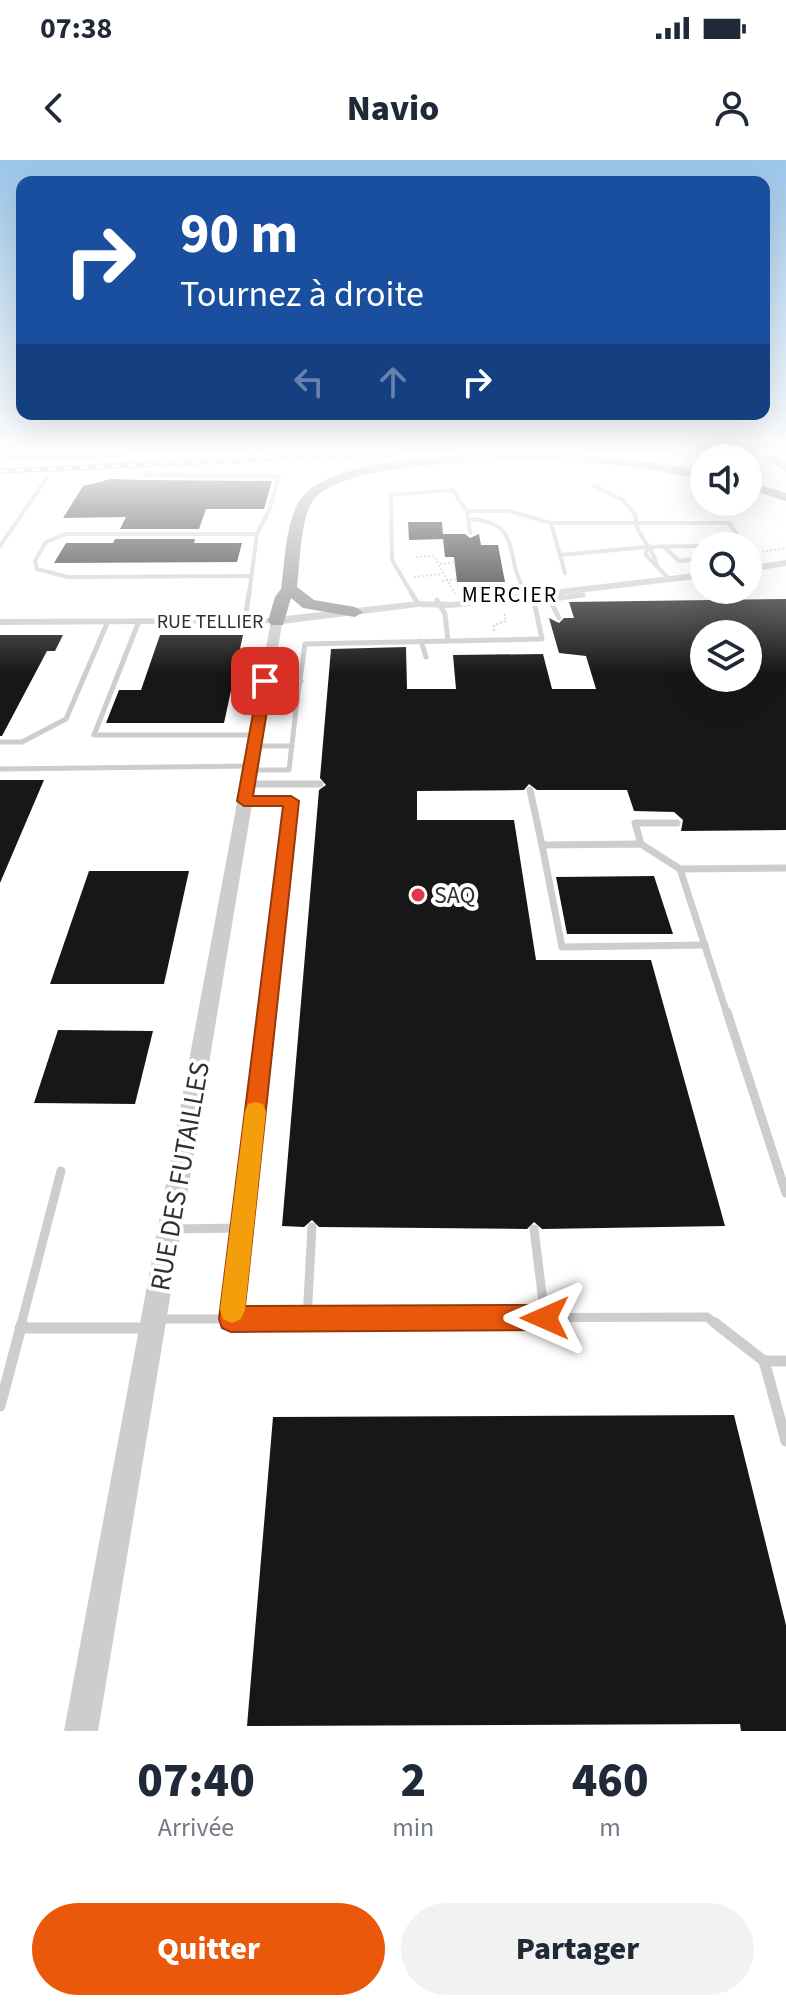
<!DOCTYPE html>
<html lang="fr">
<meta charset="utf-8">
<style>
body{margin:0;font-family:"Source Sans 3",sans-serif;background:#f2f2f3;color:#1f2937;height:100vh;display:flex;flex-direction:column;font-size:30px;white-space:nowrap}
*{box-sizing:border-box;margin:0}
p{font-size:26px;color:#747a83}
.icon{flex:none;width:44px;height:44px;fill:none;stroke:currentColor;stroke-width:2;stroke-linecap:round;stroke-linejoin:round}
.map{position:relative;height:1571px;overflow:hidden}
.details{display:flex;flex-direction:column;background:#fff;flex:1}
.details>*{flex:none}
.banner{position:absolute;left:16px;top:16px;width:754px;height:244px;border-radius:16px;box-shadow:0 8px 32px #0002;background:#1a4fa0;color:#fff;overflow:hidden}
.fabs{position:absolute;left:690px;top:284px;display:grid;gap:16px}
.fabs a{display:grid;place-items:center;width:72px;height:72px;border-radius:50%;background:#fff;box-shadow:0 8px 32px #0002;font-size:40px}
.pin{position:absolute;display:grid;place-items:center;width:68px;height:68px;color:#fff;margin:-34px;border-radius:16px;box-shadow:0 4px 12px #0006}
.me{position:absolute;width:88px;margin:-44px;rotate:270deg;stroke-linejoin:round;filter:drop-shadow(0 0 6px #0008)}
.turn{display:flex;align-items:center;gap:28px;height:168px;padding:0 32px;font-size:36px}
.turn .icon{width:104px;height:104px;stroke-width:2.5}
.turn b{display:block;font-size:56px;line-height:68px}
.lanes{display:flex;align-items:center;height:76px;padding:0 32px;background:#0003;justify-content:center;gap:40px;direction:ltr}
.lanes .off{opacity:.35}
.eta{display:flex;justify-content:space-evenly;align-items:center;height:136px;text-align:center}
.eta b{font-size:48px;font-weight:800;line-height:56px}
.cta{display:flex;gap:16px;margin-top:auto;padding:16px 32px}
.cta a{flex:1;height:92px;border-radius:48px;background:#ea580c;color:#fff;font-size:32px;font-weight:800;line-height:92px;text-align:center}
.cta a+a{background:#f2f2f3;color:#1f2937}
.status{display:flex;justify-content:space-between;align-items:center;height:56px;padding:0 40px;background:#fff;direction:ltr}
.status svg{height:22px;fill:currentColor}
header{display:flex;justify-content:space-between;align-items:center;height:104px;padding:0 32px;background:#fff;font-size:36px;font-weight:800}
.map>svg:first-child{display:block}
.building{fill:#171717;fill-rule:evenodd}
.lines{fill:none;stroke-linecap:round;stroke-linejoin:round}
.path{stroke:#cdcdcd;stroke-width:2;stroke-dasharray:2 2;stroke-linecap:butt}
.service-far4{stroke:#cdcdcd;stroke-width:4}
.service-far3{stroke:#cdcdcd;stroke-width:5}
.service-far2{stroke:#cdcdcd;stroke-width:7}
.service-far1{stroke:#cdcdcd;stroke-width:9}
.service{stroke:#cdcdcd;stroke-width:11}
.minor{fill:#cdcdcd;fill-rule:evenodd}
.tertiary{fill:#cdcdcd;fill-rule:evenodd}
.motorway{fill:#979797;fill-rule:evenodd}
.rail-casing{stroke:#858585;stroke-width:5}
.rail{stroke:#fff;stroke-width:3;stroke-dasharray:8;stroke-linecap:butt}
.route{fill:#ea580c;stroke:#983908;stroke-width:2}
.slow{fill:#f59e0b}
.poi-dot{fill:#e3374b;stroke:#fff;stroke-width:3}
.labels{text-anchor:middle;stroke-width:8;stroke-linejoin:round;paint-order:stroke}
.far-street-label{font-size:20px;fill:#303030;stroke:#fff}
.far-neighbourhood-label{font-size:22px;letter-spacing:2px;fill:#000;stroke:#fff}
.poi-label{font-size:24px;fill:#303030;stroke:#fff;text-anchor:start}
.near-street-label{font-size:28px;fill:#303030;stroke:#fff}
</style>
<div class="status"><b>07:38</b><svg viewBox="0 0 49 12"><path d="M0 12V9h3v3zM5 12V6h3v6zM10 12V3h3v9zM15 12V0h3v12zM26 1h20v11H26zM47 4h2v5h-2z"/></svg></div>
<header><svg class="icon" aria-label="back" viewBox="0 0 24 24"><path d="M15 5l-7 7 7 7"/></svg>Navio<svg class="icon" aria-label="person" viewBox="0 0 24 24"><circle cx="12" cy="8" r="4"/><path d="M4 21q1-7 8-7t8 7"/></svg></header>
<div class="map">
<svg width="786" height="1571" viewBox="0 0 786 1571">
<rect width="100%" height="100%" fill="#fff"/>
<g class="building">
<polygon points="111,319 144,320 272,321 264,349 206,349 199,369 120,369 126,357 63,358 83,326"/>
<polygon points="408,362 442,362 443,374 465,374 470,378 479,374 481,385 498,385 505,422 457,422 454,397 445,397 443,379 409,380"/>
<polygon points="115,379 195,379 194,383 242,383 237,402 54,403 66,383 113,383"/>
<path d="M 786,439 L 786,670 L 681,671 L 683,660 L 674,652 L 634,651 L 627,630 L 537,630 L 529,624 L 524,630 L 417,631 L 417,660 L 514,660 L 536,800 L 651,800 L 725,1066 L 542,1069 L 534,1062 L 527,1069 L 319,1067 L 312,1060 L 304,1067 L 282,1066 L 319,630 L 326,625 L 320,618 L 331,489 L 406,487 L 407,529 L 456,529 L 453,495 L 543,494 L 552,529 L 596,529 L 586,496 L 559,493 L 549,458 L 559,463 L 564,458 L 574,458 L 569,442 ZM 704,474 L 748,474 L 748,518 L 704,518 Z"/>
<polygon points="0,475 63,475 55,491 47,491 2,576 0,576"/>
<polygon points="160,475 243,475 224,563 106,563 119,530 141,530"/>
<polygon points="0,620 44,620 0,723"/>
<polygon points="89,711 189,711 164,824 50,824"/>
<polygon points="654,716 673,774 567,774 556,717"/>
<polygon points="58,870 153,871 135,944 34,943"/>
<polygon points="734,1255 786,1465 786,1571 741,1571 740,1564 247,1566 273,1257"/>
</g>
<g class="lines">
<g class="path">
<polyline points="762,392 786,388"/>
<polyline points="416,397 434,396 455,434"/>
<polyline points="440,404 455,402"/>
<polyline points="414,417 442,414"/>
<polyline points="442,421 457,419"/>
<polyline points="494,471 494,465 506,461 504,452"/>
</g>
<g class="service-far4">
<polyline points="103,304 356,294"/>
<polyline points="144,315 279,316 269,351 257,374 65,374 46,382 35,401 37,409 68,417 251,416"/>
<path d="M 594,326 L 623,340 L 636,356 C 633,374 655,388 657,406"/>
<polyline points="467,351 509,351 551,363"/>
<path d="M 469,359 C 527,362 501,401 528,434"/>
<polyline points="0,386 46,319"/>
<polyline points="663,386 679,401 704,398"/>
<polyline points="647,387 646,395 669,419"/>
<polyline points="748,389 751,393 748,393"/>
<polyline points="560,395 647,387 745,385 729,363 551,363 565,413"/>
<polyline points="552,425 557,434"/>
<polyline points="249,434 257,374"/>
<polyline points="412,434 392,400 391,335 452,330 467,351 470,373"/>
</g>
<g class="service-far3">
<polyline points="411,432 418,444"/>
<polyline points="560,438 583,435"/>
<polyline points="437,440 445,454 448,481"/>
<polyline points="551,442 559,458"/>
<polyline points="535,443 550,443 560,438 556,432"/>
<polyline points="139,461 94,575 256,575"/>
<polyline points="245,461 249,432"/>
<polyline points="421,481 426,497"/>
<polyline points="265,521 301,521"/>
<polyline points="297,541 305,484 542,479 534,441 526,432"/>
<polyline points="0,582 22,582 66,559 108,461"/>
<polyline points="254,586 292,586"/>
<polyline points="0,609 251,606"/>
<polyline points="250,610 289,610 297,541 263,541"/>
</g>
<g class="service-far2">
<polyline points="247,624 320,624"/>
<polyline points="530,630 542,685"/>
<polyline points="247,641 291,641 266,854"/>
<polyline points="641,684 635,663 677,663"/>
<polyline points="680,709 727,854"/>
<polyline points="705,785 562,787 542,685 641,684 680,709 786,708"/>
</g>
<g class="service-far1">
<polyline points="727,852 786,1033"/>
<polyline points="172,1069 242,1068"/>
<polyline points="534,1069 545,1158"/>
<polyline points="158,1159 231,1159 267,852"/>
<polyline points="231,1159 707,1157 717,1165"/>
<polyline points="307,1159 312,1067"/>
<polyline points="21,1165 61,1011"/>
</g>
<g class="service">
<polyline points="715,1163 764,1201"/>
<polyline points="20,1168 145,1168"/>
<polyline points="786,1201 764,1201 786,1281"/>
<polyline points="0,1246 22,1163"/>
</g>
<polygon class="minor" points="277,458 280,459 280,463 0,465 0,459"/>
<g class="tertiary">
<polygon points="786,400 786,406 748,412 748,406"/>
<polygon points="704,412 704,418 451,448 418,447 282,464 98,1571 64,1571 271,461 277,457 418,441 451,442"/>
</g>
<g class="motorway">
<polygon points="0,294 121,294 115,298 0,301"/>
<path d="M 499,294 C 569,293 635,297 704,312 L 704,320 C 672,313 640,307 608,304 C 547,299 357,295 315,338 C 300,354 300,406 297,427 L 314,440 L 355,447 L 363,452 L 355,457 L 303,448 L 291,438 L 283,465 L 271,465 L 268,461 L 275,437 L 281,429 C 285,401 285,370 297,345 C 321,297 451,296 499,294 Z"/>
<polygon points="760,294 774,294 786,302 786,312"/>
<polygon points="748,321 786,333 786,341 748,329"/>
</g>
<defs>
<polyline id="rail" points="0,311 392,294"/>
</defs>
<use href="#rail" class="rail-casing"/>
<use href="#rail" class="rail"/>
</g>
<linearGradient id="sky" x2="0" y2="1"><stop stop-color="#9cc6ea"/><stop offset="0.57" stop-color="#fff"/><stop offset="1" stop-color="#fff" stop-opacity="0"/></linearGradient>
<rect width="786" height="514" fill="url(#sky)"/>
<polygon class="route" points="265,517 272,521 253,636 291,636 299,641 245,1146 545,1145 554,1149 558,1158 554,1167 545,1170 231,1172 222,1168 219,1159 283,646 244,646 237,641 259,521"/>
<polygon class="slow" points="255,942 263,944 266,951 245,1150 241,1159 232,1163 223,1159 220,1150 245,951 248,944"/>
<circle class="poi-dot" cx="418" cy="735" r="8"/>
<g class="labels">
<g class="far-street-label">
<text x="210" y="468">RUE TELLIER</text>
</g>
<g class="far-neighbourhood-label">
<text x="510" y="442">MERCIER</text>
</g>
<g class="poi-label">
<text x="434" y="743">SAQ</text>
</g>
<g class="near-street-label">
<text transform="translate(179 1016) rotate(-80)" y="10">RUE DES FUTAILLES</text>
</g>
</g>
</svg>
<div class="fabs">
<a><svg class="icon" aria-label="sound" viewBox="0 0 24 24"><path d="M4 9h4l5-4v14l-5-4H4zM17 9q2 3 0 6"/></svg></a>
<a><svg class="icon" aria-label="search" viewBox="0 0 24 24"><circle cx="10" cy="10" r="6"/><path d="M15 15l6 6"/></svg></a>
<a><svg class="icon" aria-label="layers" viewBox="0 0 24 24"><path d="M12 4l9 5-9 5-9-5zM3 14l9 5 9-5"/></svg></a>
</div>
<div class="pin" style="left:265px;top:521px;background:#d93025"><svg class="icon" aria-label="arrive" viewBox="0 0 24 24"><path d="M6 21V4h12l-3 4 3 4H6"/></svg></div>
<svg class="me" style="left:545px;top:1158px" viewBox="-20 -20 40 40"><path d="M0-17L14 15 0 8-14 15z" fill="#ea580c" stroke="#fff" stroke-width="4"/></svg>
<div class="banner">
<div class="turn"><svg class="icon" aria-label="right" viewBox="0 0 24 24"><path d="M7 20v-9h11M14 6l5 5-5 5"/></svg><div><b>90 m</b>Tournez à droite</div></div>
<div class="lanes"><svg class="icon off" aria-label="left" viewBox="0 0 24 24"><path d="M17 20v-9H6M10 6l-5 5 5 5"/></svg><svg class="icon off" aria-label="ahead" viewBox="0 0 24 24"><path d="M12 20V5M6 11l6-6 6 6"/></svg><svg class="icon" aria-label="right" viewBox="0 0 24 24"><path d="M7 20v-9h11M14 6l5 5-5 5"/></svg></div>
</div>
</div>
<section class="details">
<div class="eta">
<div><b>07:40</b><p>Arrivée</p></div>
<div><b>2</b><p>min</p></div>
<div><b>460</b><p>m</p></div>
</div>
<div class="cta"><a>Quitter</a><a>Partager</a></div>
</section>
